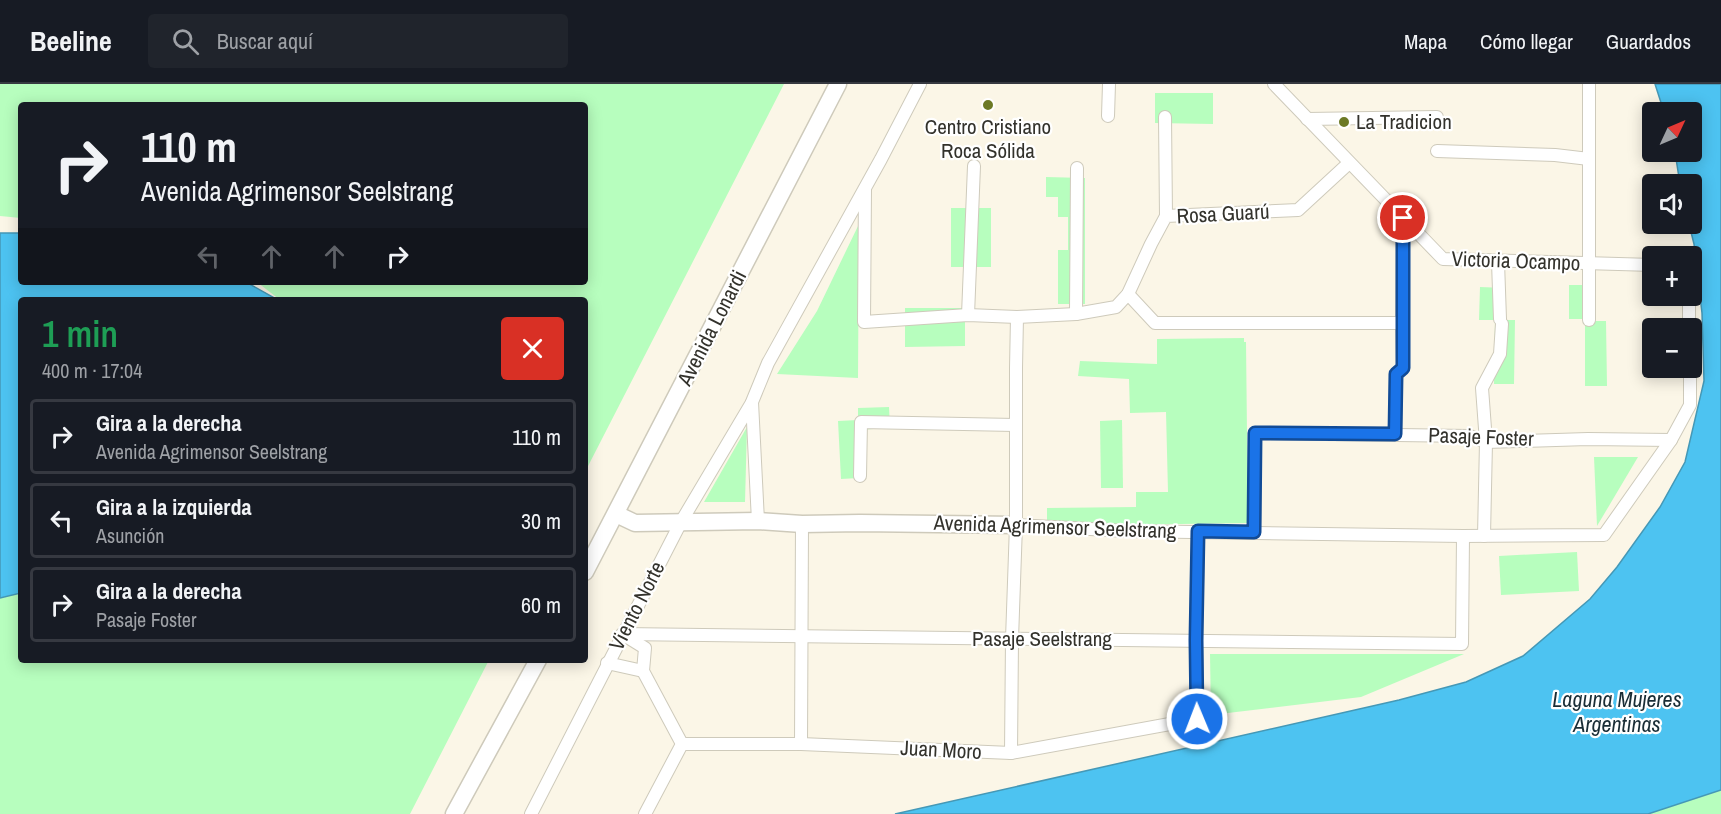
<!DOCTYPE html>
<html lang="es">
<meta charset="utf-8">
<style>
body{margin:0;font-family:"Archivo Narrow",sans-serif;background:#20242c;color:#f1f3f6;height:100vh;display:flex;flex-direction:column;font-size:22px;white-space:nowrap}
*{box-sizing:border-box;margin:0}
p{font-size:20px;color:#9ea1a6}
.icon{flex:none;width:33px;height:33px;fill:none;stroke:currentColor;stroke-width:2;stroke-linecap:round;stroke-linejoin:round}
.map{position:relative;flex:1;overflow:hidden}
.side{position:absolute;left:18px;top:213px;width:570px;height:366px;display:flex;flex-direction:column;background:#171b24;border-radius:6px;box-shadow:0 3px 15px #0003}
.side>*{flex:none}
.banner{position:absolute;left:18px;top:18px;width:570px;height:183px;border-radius:6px;box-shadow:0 3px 15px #0003;background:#171b24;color:#f1f3f6;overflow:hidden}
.needle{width:39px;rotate:46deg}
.controls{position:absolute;left:1642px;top:18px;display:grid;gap:12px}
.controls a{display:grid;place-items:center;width:60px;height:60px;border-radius:6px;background:#171b24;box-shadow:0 3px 15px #0003;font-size:30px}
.pin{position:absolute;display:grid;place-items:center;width:51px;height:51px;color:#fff;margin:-26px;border:3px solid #fff;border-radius:50%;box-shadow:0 2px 6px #0007}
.me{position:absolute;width:66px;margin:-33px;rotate:359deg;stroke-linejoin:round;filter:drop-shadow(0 0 4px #0008)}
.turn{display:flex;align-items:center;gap:21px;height:126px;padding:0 24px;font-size:27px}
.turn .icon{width:78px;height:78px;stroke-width:2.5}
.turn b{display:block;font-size:42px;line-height:51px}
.lanes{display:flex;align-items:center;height:57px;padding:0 24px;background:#0003;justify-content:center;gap:30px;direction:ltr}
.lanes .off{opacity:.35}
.round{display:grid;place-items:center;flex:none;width:63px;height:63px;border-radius:6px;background:#20242c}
.summary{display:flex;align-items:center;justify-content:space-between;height:102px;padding:0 24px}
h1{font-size:36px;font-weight:600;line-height:45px;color:#1e9e55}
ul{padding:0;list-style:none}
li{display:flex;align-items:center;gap:18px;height:75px;margin:0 12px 9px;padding:0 12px;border:3px solid #363941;border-radius:6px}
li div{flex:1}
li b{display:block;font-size:22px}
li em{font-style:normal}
header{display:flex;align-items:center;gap:36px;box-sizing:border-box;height:84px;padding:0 30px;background:#171b24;border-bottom:2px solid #363941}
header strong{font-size:28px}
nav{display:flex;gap:33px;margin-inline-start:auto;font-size:21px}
.search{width:420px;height:54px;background:#20242c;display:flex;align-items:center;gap:15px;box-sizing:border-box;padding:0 21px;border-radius:6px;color:#9ea1a6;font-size:22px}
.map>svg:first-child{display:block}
.green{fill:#b7febe}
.water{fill:#4dc3f1;stroke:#4598b6;stroke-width:1.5}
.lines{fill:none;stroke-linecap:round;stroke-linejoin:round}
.street-casing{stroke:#cecabb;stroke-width:14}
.secondary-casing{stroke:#cecabb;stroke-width:19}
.street{stroke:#fff;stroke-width:12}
.secondary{stroke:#fff;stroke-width:16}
.route-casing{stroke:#114b97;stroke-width:15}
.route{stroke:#1a73e8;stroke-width:10}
.poi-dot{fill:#6c7925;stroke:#fff;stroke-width:2}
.labels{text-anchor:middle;stroke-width:4.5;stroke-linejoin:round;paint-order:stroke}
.poi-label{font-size:21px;fill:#33322c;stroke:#fff;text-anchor:start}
.street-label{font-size:21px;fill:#33322c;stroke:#fff}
.water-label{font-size:22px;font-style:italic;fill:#192d36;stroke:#fff}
</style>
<header>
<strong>Beeline</strong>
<div class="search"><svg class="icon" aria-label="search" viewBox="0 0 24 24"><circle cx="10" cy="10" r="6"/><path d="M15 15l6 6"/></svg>Buscar aquí</div>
<nav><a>Mapa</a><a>Cómo llegar</a><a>Guardados</a></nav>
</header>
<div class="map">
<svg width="1721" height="730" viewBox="0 0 1721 730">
<rect width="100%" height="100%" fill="#fbf6e7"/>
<g class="green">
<polygon points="0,0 784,0 585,388 585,216 280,216 257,198 585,198 585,21 21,21 21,134 0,132"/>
<polygon points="1155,9 1213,9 1213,40 1155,39"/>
<polygon points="1046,93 1085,94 1085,220 1058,220 1058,166 1068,166 1068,133 1058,133 1058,113 1046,113"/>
<rect x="951" y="124" width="40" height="59"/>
<polygon points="859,140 858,294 777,290 817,227"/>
<polygon points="1569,201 1594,201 1594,237 1606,237 1607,302 1585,302 1585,235 1569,235"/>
<polygon points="1480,203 1505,204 1505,236 1515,236 1514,300 1494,300 1495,236 1479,236"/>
<polygon points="905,224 965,224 965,262 905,263"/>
<polygon points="1244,254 1244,258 1246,258 1248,439 1047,442 1047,424 1136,423 1136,408 1168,408 1166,328 1130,329 1129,295 1078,292 1080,277 1157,280 1157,255"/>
<polygon points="889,323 890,344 857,346 859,394 841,395 838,337 858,336 858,324"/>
<polygon points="1122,336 1123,404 1101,404 1100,337"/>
<polygon points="747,343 745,418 704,418"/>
<polygon points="1594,373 1638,373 1597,442"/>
<polygon points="1577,468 1579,507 1501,511 1499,472"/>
<polygon points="21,509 21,576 489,576 410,730 0,730 0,514"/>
<polygon points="1210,570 1464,570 1361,613 1211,631"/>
<polygon points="1721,706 1721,730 1648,730"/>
</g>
<g class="water">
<polygon points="1655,0 1721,0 1721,706 1648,730 895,730 1399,616 1466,598 1523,572 1590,515 1617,483 1660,423 1685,378 1704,297 1702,229 1694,160 1689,140 1692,140 1692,100 1680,100 1675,68 1692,68 1692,28 1664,28"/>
<polygon points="0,149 21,149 21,198 246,198 278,216 21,216 21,509 0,514"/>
</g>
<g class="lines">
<defs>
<g id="street">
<polyline points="1274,0 1443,175 1653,181"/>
<polyline points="1108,32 1109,0"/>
<polyline points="1165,33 1166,132"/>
<polyline points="1307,35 1437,33"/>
<polyline points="1437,67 1555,71 1589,75"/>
<polyline points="865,105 864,238 968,231 1017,233"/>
<polyline points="1498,178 1500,235"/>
<polyline points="1128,210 1155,239 1402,239 1403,134"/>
<polyline points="1689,212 1689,244"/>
<polyline points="1076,230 1077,84"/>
<polyline points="968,231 974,82"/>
<polyline points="1589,236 1589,0"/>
<polyline points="1395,350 1396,290 1403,284 1402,239"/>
<polyline points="860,392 861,338 1015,341"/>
<polyline points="758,437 752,318 768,279 881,75 920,0"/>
<polyline points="1016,441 1127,447 1463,452 1604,451 1671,356 1690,321 1690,284"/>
<polyline points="1254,448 1255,349 1470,352 1486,358 1588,355 1671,356"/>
<polyline points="1484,452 1486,358 1482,304 1500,270 1502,240"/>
<polyline points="622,550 1462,560 1463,452"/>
<polyline points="624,551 645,564 643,587 682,660"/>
<polyline points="607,579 643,587"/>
<polyline points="682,660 801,660 1011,669 1197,635 1196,556 1198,447"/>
<polyline points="801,660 802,440"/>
<polyline points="1011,669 1012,555 1016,441 1016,284 1017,233 1076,230 1116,223 1128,210 1151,160 1166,132 1298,126 1349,79"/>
<polyline points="531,730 681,438 751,320"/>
<polyline points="645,730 682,660"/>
</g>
<g id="secondary">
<polyline points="616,430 635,439 758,437 802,440 860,439 1016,441"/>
<polyline points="585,488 838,0"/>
<polyline points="454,730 538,576"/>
</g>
</defs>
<use href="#street" class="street-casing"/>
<use href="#secondary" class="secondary-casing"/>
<use href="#street" class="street"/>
<use href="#secondary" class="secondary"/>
</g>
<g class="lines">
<defs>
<polyline id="route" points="1197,635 1196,556 1198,447 1254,448 1255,349 1395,350 1396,290 1403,284 1403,134"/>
</defs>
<use href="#route" class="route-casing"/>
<use href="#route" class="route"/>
</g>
<g class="poi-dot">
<circle cx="988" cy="21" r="6"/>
<circle cx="1344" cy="38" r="6"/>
</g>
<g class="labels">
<g class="poi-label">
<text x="1356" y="45">La Tradicion</text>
<text x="988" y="50" text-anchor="middle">Centro Cristiano<tspan x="988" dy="24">Roca Sólida</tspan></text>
</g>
<g class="street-label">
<text transform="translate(1223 130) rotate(-3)" y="7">Rosa Guarú</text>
<text transform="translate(1516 177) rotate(2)" y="7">Victoria Ocampo</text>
<text transform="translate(712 244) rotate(-63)" y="7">Avenida Lonardi</text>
<text transform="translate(1481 353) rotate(2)" y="7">Pasaje Foster</text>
<text transform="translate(1055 443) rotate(2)" y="7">Avenida Agrimensor Seelstrang</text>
<text transform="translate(637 522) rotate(-63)" y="7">Viento Norte</text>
<text x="1042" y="562">Pasaje Seelstrang</text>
<text transform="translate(941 666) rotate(3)" y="7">Juan Moro</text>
</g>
<g class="water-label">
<text x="1617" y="623">Laguna Mujeres<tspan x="1617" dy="25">Argentinas</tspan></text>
</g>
</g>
</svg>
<div class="controls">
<a><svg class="needle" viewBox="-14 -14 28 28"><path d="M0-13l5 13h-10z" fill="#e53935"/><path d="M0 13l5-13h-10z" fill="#9ea1a6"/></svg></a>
<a><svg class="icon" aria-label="sound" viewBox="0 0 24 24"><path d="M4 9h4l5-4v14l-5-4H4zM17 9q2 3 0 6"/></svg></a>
<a>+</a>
<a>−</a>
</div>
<div class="pin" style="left:1403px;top:134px;background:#d93025"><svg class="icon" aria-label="arrive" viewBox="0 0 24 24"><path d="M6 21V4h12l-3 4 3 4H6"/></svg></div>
<svg class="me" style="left:1197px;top:635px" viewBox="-20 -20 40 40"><circle r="17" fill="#1a73e8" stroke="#fff" stroke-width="3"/><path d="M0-11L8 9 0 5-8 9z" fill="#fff"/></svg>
<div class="banner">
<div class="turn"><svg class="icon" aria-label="right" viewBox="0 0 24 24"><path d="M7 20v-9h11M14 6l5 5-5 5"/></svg><div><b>110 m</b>Avenida Agrimensor Seelstrang</div></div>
<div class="lanes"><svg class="icon off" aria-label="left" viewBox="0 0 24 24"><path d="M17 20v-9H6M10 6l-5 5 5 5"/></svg><svg class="icon off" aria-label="ahead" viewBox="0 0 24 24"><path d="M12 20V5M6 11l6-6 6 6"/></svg><svg class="icon off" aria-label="ahead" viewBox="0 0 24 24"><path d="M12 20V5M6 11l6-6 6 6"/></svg><svg class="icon" aria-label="right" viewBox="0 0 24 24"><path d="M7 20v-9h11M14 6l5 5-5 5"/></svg></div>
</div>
<section class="side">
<div class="summary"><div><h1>1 min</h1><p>400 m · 17:04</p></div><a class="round" style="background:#d93025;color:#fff"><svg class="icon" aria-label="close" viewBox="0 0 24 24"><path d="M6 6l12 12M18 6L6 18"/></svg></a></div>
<ul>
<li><svg class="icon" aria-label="right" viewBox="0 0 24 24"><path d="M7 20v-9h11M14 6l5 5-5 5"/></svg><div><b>Gira a la derecha</b><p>Avenida Agrimensor Seelstrang</p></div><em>110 m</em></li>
<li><svg class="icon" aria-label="left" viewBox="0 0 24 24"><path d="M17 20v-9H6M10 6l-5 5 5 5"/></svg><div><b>Gira a la izquierda</b><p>Asunción</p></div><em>30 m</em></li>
<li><svg class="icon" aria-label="right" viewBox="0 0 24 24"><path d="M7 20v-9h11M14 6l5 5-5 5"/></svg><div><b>Gira a la derecha</b><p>Pasaje Foster</p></div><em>60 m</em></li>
</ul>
</section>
</div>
